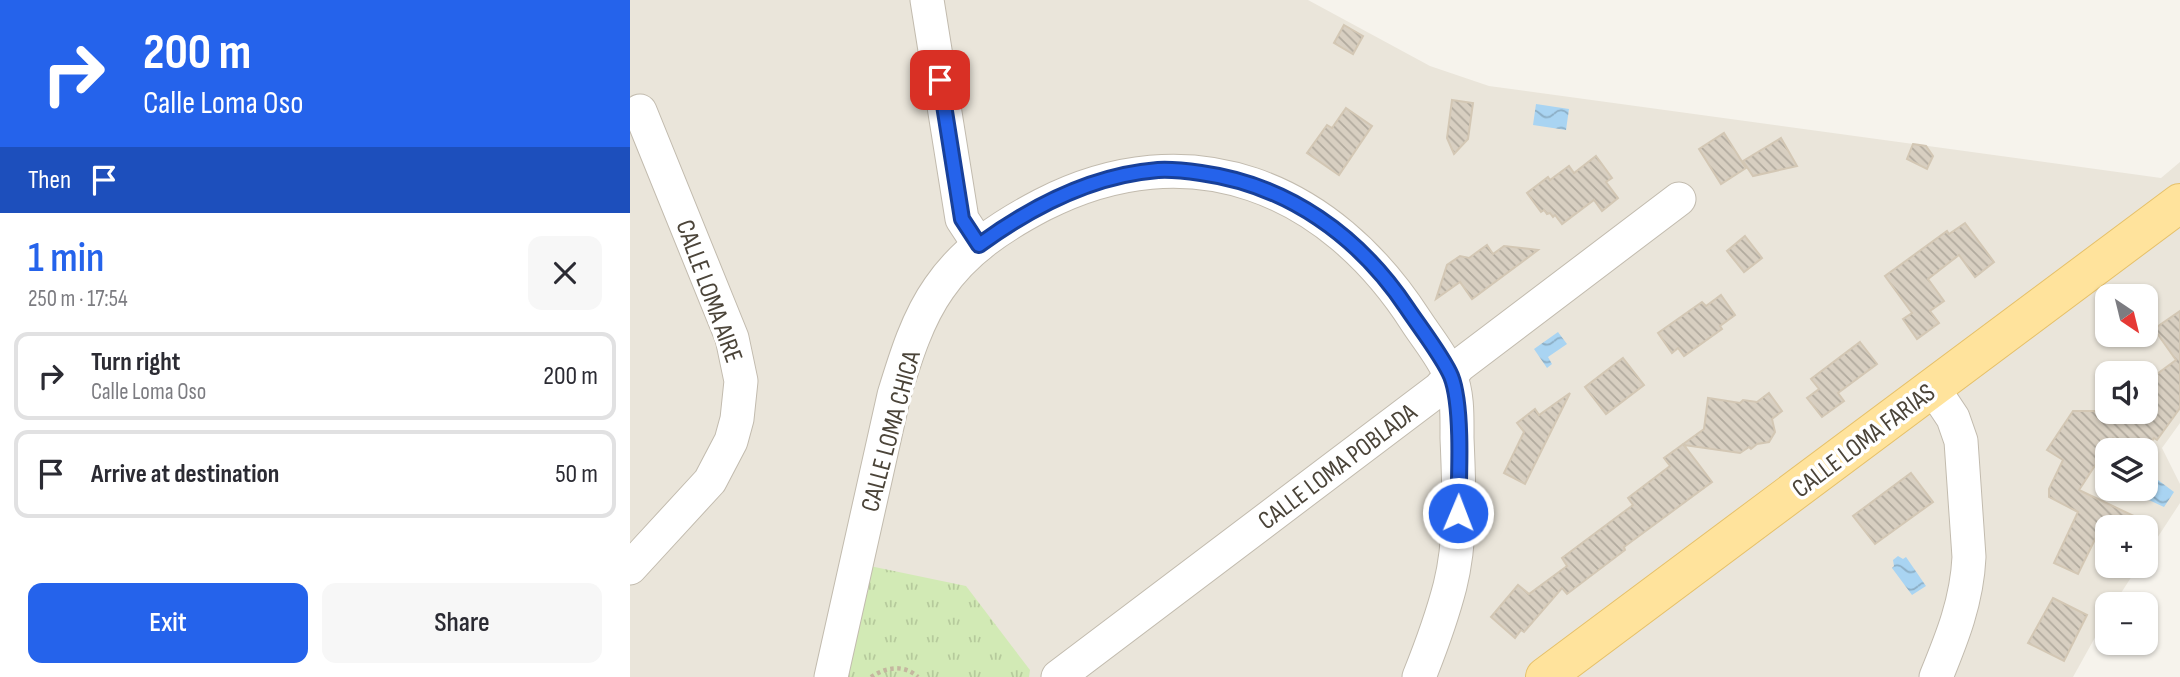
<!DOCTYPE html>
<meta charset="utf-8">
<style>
body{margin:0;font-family:"Sofia Sans Condensed",sans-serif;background:#f7f7f7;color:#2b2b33;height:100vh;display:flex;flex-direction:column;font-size:26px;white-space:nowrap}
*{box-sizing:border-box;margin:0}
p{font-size:23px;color:#7c7c81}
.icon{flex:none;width:38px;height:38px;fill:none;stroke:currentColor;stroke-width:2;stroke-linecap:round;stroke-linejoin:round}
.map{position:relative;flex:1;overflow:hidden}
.drawer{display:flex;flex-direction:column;background:#fff;width:630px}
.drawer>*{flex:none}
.hud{background:#2563eb;color:#fff;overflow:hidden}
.needle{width:46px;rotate:145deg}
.tools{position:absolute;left:1465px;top:284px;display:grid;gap:14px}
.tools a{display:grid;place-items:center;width:63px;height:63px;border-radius:14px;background:#fff;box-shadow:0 2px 5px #0004;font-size:35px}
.pin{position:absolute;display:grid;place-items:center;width:60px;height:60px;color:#fff;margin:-30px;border-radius:14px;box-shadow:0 4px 10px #0006}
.me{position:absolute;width:77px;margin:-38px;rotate:1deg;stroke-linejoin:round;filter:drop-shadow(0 0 5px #0008)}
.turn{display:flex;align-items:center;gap:24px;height:147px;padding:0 28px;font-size:32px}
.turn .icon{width:91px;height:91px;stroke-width:2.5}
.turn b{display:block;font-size:49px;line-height:60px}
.then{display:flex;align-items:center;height:66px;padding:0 28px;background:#0003;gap:14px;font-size:26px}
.round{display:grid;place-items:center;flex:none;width:74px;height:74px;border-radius:14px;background:#f7f7f7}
.overview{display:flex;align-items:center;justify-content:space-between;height:119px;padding:0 28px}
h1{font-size:42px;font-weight:600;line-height:52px;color:#2563eb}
.action{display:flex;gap:14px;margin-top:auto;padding:14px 28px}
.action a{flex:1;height:80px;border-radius:14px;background:#2563eb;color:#fff;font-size:28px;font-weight:600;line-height:80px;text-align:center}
.action a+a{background:#f7f7f7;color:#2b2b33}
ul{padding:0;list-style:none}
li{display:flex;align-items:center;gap:21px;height:88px;margin:0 14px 10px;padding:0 14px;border:4px solid #e1e1e2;border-radius:14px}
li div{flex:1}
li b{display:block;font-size:26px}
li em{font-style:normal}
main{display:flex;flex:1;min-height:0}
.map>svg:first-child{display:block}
.residential{fill:#eae5da;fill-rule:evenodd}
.park{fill:url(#park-tufts)}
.water{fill:url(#water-waves)}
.building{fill:url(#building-back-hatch);stroke:#d3c7b4;stroke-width:2}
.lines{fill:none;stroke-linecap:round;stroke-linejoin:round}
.minor-casing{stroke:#c2bbae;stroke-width:35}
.major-casing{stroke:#e6c16a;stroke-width:40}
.path{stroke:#c4b79f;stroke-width:4.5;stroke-dasharray:3.5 3.5;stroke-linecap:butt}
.minor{stroke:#fff;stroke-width:33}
.major{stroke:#ffe39c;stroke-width:38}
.route-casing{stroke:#184099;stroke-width:18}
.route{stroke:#2563eb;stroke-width:12}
.labels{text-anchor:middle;stroke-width:7;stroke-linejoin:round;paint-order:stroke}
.street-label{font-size:26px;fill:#4b4439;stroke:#fff}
</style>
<main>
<section class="drawer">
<div class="hud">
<div class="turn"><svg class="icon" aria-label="right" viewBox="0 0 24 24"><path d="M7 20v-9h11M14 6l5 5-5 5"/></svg><div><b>200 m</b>Calle Loma Oso</div></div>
<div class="then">Then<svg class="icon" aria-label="arrive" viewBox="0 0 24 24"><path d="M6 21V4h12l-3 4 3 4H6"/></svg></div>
</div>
<div class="overview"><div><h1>1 min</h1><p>250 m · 17:54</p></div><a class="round"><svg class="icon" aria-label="close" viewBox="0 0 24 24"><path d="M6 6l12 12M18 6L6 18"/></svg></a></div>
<ul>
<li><svg class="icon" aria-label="right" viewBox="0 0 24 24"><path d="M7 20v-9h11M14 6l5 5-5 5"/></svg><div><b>Turn right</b><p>Calle Loma Oso</p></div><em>200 m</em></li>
<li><svg class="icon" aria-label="arrive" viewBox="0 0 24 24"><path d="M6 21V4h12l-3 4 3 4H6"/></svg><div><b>Arrive at destination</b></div><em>50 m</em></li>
</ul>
<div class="action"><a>Exit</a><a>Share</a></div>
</section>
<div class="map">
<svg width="1550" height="677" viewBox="0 0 1550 677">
<defs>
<pattern id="park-tufts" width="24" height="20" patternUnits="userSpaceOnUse" patternTransform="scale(1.75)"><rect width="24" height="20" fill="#d2eab5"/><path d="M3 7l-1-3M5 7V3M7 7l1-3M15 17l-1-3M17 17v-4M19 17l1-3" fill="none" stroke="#b6ca9c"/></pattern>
<pattern id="water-waves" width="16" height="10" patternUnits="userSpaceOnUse" patternTransform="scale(1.75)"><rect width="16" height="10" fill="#a9d4f2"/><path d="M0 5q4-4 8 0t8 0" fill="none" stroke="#8caec5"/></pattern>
<pattern id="building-back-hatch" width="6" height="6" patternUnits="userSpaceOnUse" patternTransform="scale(1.75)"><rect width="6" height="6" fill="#d8cfc1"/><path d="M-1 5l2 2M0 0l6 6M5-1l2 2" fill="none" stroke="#b1aa9e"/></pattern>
</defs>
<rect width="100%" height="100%" fill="#f6f3ec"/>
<path class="residential" d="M 0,0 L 678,0 L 800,66 L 859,86 L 1531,178 L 1550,162 L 1550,423 L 1532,448 L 1550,484 L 1550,503 L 1516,555 L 1516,527 L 1477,527 L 1477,565 L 1509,565 L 1484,604 L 1477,604 L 1477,616 L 1443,677 L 0,677 ZM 1477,296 L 1516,296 L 1516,334 L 1477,334 ZM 1477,373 L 1516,373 L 1516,411 L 1477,411 ZM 1477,450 L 1516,450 L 1516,488 L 1477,488 Z"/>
<polygon class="park" points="235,565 336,586 400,670 399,677 210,677"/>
<g class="water">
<polygon points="906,104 939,109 936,130 903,125"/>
<polygon points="928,332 937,344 918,357 922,364 917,368 904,349"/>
<polygon points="1520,474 1544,492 1534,507 1508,495 1512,488 1516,488 1516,482"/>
<polygon points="1268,556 1273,559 1276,557 1296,586 1282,595 1262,568 1264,566 1263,560"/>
</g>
<g class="building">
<polygon points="714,25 733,36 723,54 704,43"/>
<polygon points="822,100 843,103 838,139 824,154 817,138"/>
<polygon points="716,108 742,126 709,175 677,153 697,125 702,128"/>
<polygon points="1094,133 1116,168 1091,184 1069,149"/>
<polygon points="1151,138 1167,166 1123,176 1113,161"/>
<polygon points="1283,144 1296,146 1303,156 1297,169 1277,159"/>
<polygon points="966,156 982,178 976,182 988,198 972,211 964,200 932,224 925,215 923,217 920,213 917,214 914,210 911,212 897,193 918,177 920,180 939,166 944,173"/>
<polygon points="1335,223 1364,262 1345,277 1329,255 1298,279 1314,301 1300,311 1309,323 1287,339 1273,319 1282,313 1255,276 1317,231 1319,234"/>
<polygon points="1115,236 1132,258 1114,272 1097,251"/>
<polygon points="857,245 863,254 874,246 908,250 842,299 830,282 806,299 817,265 830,256 839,258"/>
<polygon points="1091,295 1105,315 1090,326 1092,329 1054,356 1048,348 1042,353 1028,333 1072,302 1076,306"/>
<polygon points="1550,311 1550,408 1527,440 1524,438 1516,450 1502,450 1483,438 1449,490 1527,527 1471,527 1448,574 1424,563 1448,512 1419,497 1419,489 1433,460 1417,450 1443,411 1516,411 1516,382 1546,360 1524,329"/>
<polygon points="1230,342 1247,364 1208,393 1214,401 1192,417 1177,398 1189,389 1181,379"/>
<polygon points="993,358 1014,385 976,414 955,387"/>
<polygon points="940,393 895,484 874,473 894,432 887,423 905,409 909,415"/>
<polygon points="1139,393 1152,411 1142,419 1145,432 1139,442 1127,444 1121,449 1119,447 1110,453 1054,445 1082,482 994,547 995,550 937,594 932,588 894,632 891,630 885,638 861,617 888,585 899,594 937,566 932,558 1003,505 998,498 1040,466 1034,458 1074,429 1078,398 1110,403 1113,400 1127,402"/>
<polygon points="1281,473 1303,502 1245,544 1223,516"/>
<polygon points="1423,598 1457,615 1434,661 1398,643"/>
</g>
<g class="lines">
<defs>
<g id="minor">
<polyline points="297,0 332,219 349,245"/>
<path d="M 1303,388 L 1323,418 L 1331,441 L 1339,557 C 1337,601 1322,638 1306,677"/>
<polyline points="0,568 80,481 101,441 107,419 111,381 102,338 10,111"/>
<path d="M 201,677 L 264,395 C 275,359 287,319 309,288 C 335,250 372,226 412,205 C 560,129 700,187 786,321 C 797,338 813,357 820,375 C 828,394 827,418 827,438 C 829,487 832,538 820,586 C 812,617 801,647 789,677"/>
<polyline points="428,677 809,389 830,365 1049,199"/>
</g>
<polyline id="major" points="915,677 1550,203"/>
</defs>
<use href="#minor" class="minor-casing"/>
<use href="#major" class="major-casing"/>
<path class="path" d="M 241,677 C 256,667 274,664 288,677"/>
<use href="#minor" class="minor"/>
<use href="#major" class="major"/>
</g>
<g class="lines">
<defs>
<path id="route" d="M 310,80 L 332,219 L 349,245 C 401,207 463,175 528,170 C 542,169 557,171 571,173 C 658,185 729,236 777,308 C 789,326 813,357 821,376 C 833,406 829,479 828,513"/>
</defs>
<use href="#route" class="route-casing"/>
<use href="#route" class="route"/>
</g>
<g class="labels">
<g class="street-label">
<text transform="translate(80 291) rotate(70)" y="9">CALLE LOMA AIRE</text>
<text transform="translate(260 431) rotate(-75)" y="9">CALLE LOMA CHICA</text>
<text transform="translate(1233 440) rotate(-37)" y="9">CALLE LOMA FARIAS</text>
<text transform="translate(707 466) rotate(-37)" y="9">CALLE LOMA POBLADA</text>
</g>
</g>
</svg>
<div class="tools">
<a><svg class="needle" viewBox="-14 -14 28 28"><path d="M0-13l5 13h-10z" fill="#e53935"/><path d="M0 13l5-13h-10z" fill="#7c7c81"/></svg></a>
<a><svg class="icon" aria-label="sound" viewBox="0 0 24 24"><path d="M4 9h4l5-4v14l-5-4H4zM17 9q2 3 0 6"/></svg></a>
<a><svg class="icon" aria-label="layers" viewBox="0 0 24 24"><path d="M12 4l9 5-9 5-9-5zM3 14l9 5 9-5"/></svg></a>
<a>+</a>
<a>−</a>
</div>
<div class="pin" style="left:310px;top:80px;background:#d93025"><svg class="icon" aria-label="arrive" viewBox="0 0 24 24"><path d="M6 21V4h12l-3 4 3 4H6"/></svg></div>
<svg class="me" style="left:828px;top:513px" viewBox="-20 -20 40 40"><circle r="17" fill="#2563eb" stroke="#fff" stroke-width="3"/><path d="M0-11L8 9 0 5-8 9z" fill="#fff"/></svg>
</div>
</main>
